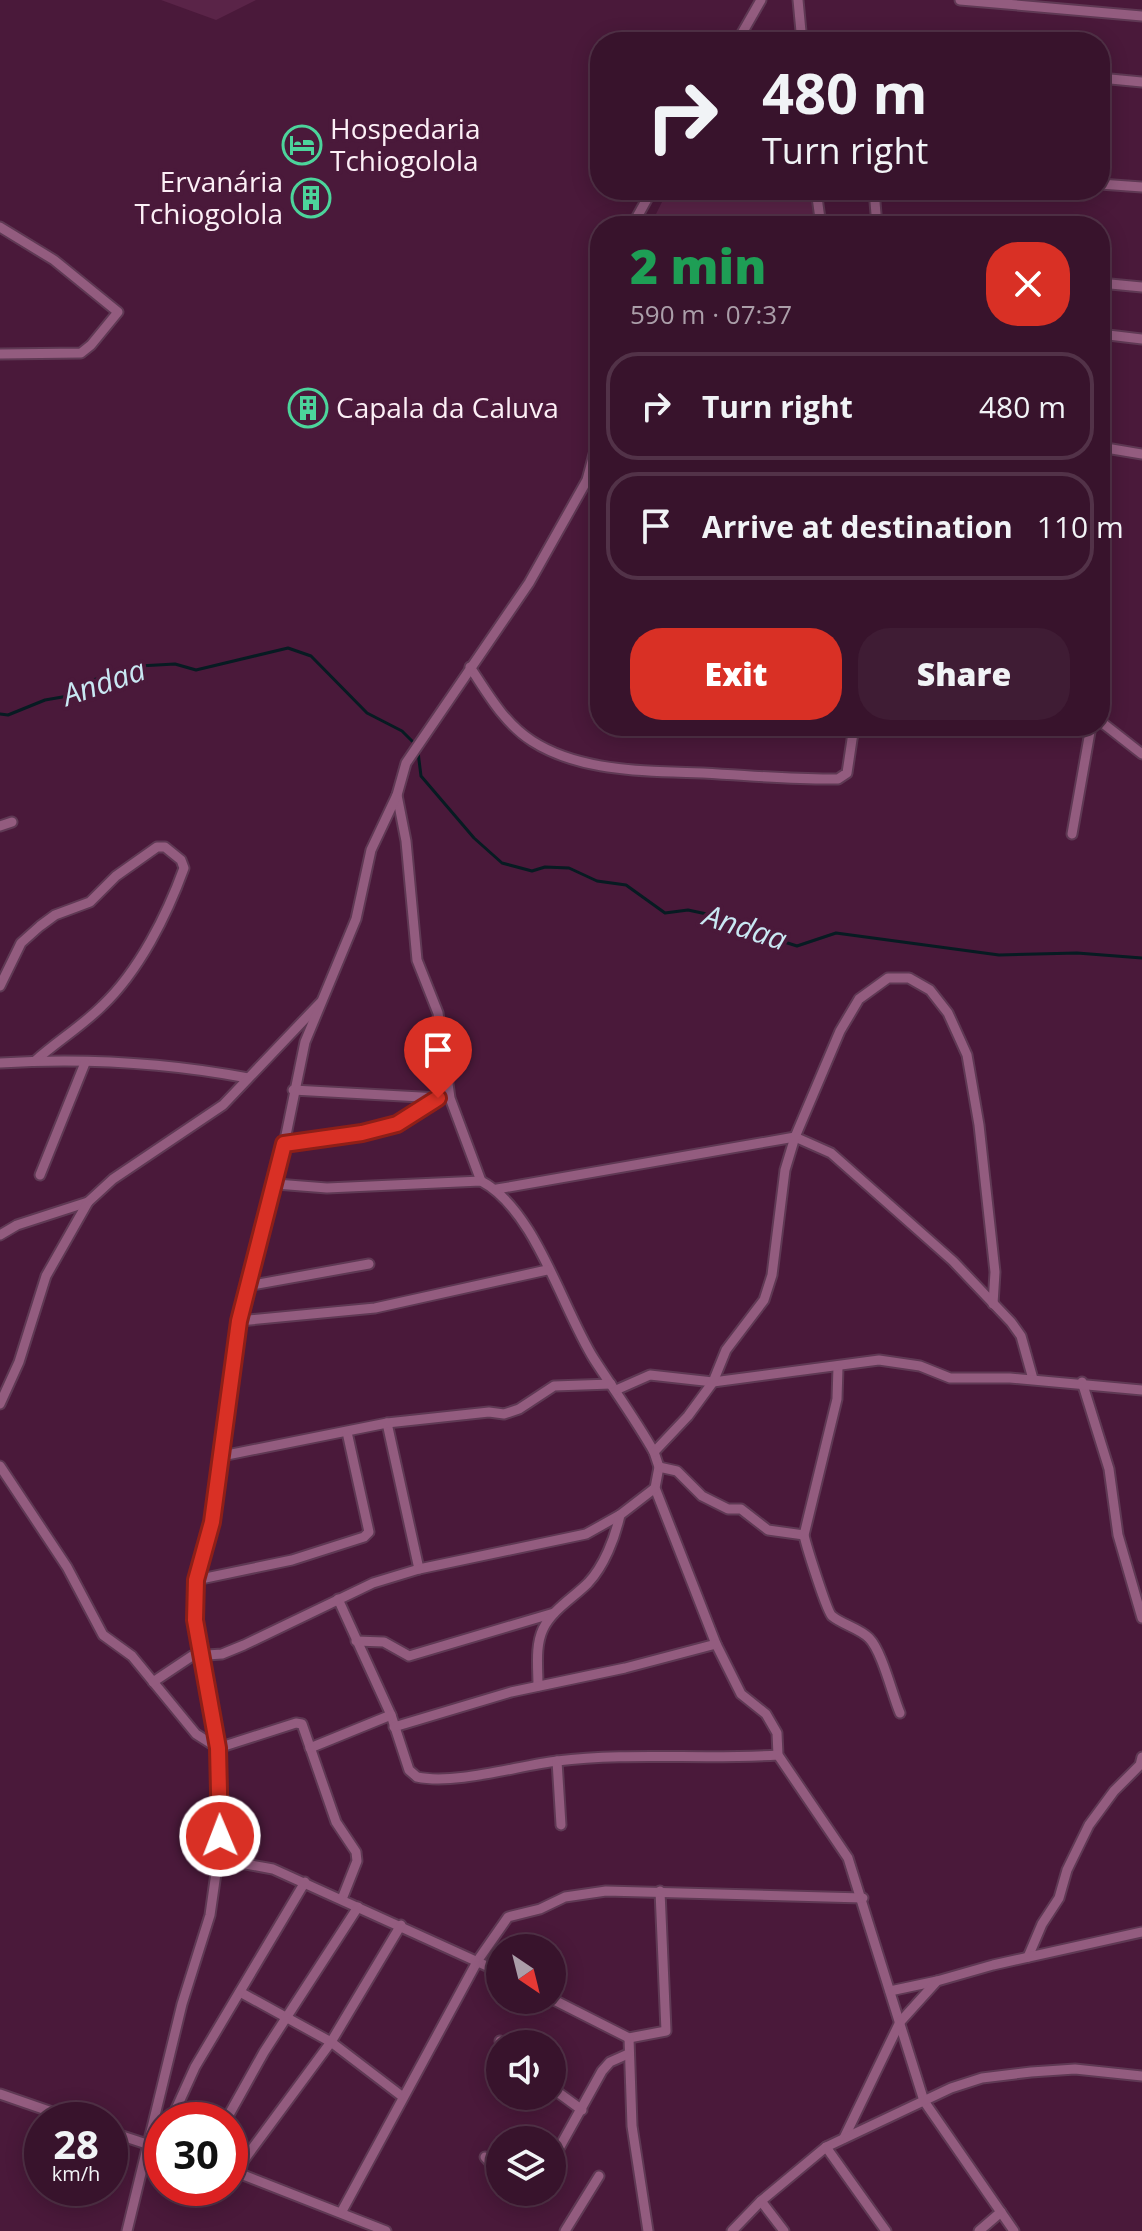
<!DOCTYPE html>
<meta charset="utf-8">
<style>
body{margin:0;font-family:"Open Sans",sans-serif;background:#3f1c34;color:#f1f3f6;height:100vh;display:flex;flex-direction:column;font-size:30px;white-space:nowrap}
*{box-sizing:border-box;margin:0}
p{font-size:26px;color:#ab9ea9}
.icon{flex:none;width:44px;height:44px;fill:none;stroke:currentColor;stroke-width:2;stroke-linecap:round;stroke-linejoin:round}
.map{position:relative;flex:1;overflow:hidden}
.drawer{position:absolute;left:590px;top:216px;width:520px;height:520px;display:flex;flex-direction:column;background:#38132c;border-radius:32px;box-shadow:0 4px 20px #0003,0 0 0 2px #523248}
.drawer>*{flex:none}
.guide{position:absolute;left:590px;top:32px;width:520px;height:168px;border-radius:32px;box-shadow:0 4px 20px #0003,0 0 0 2px #523248;background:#38132c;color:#f1f3f6;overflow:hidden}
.needle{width:52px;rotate:145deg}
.buttons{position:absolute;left:486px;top:1934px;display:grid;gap:16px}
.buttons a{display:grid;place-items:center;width:80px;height:80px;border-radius:50%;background:#38132c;box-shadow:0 4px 20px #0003,0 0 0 2px #523248;font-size:40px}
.speed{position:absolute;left:24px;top:2102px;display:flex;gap:16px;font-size:40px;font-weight:700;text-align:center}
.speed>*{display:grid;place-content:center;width:104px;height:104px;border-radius:50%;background:#38132c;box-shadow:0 4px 20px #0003,0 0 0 2px #523248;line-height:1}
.speed small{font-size:20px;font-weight:400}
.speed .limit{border:12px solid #d22;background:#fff;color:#111}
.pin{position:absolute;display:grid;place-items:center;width:68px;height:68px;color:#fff;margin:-82px -34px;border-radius:50% 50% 50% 0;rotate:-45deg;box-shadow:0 0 8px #0007}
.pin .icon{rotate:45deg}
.me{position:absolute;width:88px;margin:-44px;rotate:359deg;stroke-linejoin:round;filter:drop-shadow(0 0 6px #0008)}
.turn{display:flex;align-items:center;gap:28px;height:168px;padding:0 40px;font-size:36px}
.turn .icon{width:104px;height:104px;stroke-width:2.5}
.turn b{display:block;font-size:56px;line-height:68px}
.round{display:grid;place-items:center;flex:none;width:84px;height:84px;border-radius:32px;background:#3f1c34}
.summary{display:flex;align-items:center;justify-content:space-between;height:136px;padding:0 40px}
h1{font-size:48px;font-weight:800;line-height:60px;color:#1e9e55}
.button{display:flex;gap:16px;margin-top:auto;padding:16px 40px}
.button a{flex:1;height:92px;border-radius:32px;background:#d93025;color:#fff;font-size:32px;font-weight:800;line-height:92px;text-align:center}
.button a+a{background:#3f1c34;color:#f1f3f6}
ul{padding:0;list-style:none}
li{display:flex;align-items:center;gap:24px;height:108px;margin:0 16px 12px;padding:0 24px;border:4px solid #523248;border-radius:32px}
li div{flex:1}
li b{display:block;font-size:30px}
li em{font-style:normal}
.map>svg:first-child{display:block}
.built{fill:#5a2448}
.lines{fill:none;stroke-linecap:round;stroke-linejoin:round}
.stream{stroke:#071b22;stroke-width:3}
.street-casing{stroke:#5f3954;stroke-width:13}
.street{stroke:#935c7f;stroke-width:9}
.route-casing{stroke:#8d1f18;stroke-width:20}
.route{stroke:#d93025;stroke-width:14}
.labels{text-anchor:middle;stroke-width:8;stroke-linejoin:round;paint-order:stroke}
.poi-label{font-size:28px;fill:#fceff6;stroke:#4a193a;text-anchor:start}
.water-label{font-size:30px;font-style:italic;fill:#c9e8f3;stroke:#4a193a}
</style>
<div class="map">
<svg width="1142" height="2231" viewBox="0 0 1142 2231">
<rect width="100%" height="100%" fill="#4a193a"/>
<g class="built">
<polygon points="161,0 256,0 216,20"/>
<polygon points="752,31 797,36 797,42 747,42"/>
<polygon points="668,190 812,190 816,226 650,226"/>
</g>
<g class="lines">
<g class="stream">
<polyline points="0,714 8,715 45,700 74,695 93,680 139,666 175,664 196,670 288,648 311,656 367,713 402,731 412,741"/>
<polyline points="418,752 421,776 474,838 502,863 532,871 545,867 569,868 597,881 626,885 665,913 688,910 716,916 769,929 778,940 797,946 836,933 999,955 1077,953 1142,958"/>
</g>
<defs>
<g id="street">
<polyline points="798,0 802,42"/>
<polyline points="960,0 1142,16"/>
<polyline points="737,42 761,0"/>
<polyline points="1100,78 1142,82"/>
<polyline points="1100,184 1142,187"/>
<polyline points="816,190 821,226"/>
<polyline points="874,190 877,226"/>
<polyline points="632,226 652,190"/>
<polyline points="0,227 54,260 118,312 91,345 81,353 0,354"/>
<polyline points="1100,283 1142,287"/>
<polyline points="1100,334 1142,339"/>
<polyline points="1100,447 1142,454"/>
<path d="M 470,667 C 488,694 504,723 532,741 C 572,767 628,771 673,772 C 729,773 782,780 838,779 L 847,773 L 854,726"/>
<polyline points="1100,721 1142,754"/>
<polyline points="397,795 406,841 417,960 438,1013 450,1098 481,1181"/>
<polyline points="0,826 12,822"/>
<polyline points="1072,834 1091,726"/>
<path d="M 0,986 L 21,943 L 40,926 L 55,915 L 90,902 L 116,876 L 157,847 L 165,847 L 181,860 L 184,868 C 167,915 139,971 102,1006 C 82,1026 56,1042 35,1061"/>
<path d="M 0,1063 C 81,1058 168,1063 248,1078"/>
<polyline points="293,1090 439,1098"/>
<polyline points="284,1144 362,1133 397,1124 438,1098"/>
<polyline points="40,1175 85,1063"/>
<path d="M 276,1184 L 327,1188 L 481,1181 C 535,1209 562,1308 594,1359 C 614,1390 636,1420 654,1452 L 659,1467 L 655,1488 L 716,1644 L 741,1694 L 766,1714 L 777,1733 L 778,1755 L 848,1858 L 924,2101 L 1014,2231"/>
<polyline points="497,1189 795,1137 831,1153 953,1261 1011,1322 1021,1336 1033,1379"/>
<polyline points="0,1235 17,1225 88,1202"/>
<polyline points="247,1286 369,1264"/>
<polyline points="239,1321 375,1308 547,1270"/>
<path d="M 838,1367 L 837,1399 L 804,1535 C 806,1545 827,1612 832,1616 C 843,1625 859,1628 869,1638 C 882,1651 892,1694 900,1713"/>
<polyline points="1082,1382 1109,1469 1118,1535 1142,1618"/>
<polyline points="616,1390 650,1375 713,1382 879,1360 920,1366 950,1378 1010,1378 1142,1390"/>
<polyline points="0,1404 19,1362 46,1276 88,1202 113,1179 223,1105 320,1003"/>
<polyline points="387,1423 419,1569"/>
<polyline points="654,1452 688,1416 713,1382 726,1350 764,1300 772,1275 785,1170 795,1137 840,1031 859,999 888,978 909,978 930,990 948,1013 967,1055 979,1125 995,1272 993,1304"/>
<polyline points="222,1456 387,1423 489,1412 504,1414 519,1409 554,1386 611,1384"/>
<polyline points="0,1466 67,1567 103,1635 132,1656 196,1734 218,1748 296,1723 302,1724 336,1822 356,1852 357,1861 342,1899"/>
<polyline points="659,1467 677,1471 702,1496 728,1509 741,1509 768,1530 804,1535"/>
<polyline points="196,1580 292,1560 364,1537 369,1532 347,1432"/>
<path d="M 338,1599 L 391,1715 L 409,1770 L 417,1777 C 455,1785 517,1766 557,1761 C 630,1752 704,1760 778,1755"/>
<polyline points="356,1641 384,1642 409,1656 554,1613"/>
<polyline points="153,1682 192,1656 222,1654 244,1645 373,1583 419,1569 586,1534 620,1515 655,1488"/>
<path d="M 538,1686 C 538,1667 535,1646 543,1629 C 552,1610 573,1598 588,1583 C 604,1566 615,1538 620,1515"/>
<polyline points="394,1727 511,1692 625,1668 716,1644"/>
<polyline points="310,1748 391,1715"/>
<polyline points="557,1761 561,1825"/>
<polyline points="218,1859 273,1869 500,1972"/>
<polyline points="1028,1957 1042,1924 1059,1898 1067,1870 1089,1825 1114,1791 1140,1765 1142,1757"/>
<polyline points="890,1991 937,1981"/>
<polyline points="240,1992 331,2042 403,2097"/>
<polyline points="552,1999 629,2038 666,2031 660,1891"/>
<polyline points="629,2038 632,2126 648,2231"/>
<polyline points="500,2041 504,2044"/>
<polyline points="552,2088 582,2110"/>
<polyline points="0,2094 75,2120"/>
<polyline points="171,2120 195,2067 305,1882"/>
<polyline points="226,2120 264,2052 358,1907"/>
<polyline points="110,2132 162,2149"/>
<polyline points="844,2138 900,2022 937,1981 993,1965 1142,1932"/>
<polyline points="826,2147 886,2231"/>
<polyline points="485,2157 500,2173"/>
<polyline points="552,2161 602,2071 610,2062 628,2054"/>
<polyline points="233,2171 386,2231"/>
<polyline points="235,2172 331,2042 401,1925"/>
<polyline points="520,2192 531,2192"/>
<polyline points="761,2201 784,2231"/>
<polyline points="342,2211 478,1960 508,1917 540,1909 565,1897 606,1891 863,1898"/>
<polyline points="127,2231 182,2004 210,1915 218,1859 218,1748 195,1620 196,1580 212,1522 239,1321 276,1184 305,1042 356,919 371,850 397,795 406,763 529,583 587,480 600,432"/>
<polyline points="565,2231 599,2176"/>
<polyline points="732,2231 761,2201 826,2147 951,2088 982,2078 1031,2072 1075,2069 1142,2076"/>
<polyline points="979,2231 1001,2212"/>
</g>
</defs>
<use href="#street" class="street-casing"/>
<use href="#street" class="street"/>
</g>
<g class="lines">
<defs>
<polyline id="route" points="220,1836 218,1748 195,1620 196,1580 212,1522 239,1321 284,1144 362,1133 397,1124 438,1098"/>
</defs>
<use href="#route" class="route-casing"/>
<use href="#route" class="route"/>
</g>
<defs>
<symbol id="hotel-ring" viewBox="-11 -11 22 22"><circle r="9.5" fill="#4a193a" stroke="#4cd49b" stroke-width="1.5"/><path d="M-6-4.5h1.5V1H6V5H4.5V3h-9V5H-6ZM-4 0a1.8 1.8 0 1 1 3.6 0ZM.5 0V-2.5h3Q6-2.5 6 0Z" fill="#4cd49b"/></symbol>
<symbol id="building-ring" viewBox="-11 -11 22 22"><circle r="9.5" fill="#4a193a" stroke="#4cd49b" stroke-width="1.5"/><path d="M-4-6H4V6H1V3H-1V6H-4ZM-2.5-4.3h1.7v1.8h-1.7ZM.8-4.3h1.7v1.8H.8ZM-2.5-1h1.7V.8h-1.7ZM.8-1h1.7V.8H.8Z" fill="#4cd49b"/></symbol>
</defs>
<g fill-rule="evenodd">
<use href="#hotel-ring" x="280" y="123" width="44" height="44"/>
<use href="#building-ring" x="289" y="176" width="44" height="44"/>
<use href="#building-ring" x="286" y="386" width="44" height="44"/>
</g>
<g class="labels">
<g class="poi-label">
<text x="330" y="139">Hospedaria<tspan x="330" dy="32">Tchiogolola</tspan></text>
<text x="283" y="192" text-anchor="end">Ervanária<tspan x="283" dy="32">Tchiogolola</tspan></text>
<text x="336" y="418">Capala da Caluva</text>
</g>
<g class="water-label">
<text transform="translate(104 683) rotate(-19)" y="10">Andaa</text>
<text transform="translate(745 928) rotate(18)" y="10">Andaa</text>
</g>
</g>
</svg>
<div class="buttons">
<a><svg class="needle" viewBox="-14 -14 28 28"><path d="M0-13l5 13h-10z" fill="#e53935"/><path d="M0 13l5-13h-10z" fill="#ab9ea9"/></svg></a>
<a><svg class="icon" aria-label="sound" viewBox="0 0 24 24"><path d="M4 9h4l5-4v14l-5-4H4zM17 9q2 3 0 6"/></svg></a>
<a><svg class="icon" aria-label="layers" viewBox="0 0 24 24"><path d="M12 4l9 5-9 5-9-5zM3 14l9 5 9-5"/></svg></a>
</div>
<div class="speed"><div>28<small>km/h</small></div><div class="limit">30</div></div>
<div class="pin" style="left:438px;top:1098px;background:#d93025"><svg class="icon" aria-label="arrive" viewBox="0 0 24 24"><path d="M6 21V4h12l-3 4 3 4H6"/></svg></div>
<svg class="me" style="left:220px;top:1836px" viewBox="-20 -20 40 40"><circle r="17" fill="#d93025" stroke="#fff" stroke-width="3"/><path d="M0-11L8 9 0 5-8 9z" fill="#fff"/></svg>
<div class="guide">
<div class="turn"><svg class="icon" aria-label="right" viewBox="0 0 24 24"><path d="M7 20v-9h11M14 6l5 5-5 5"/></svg><div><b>480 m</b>Turn right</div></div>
</div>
<section class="drawer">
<div class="summary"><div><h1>2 min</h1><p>590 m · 07:37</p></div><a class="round" style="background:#d93025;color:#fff"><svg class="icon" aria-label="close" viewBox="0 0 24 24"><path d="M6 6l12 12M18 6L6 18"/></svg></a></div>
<ul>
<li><svg class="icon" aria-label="right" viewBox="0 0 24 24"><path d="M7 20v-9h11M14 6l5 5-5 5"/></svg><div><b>Turn right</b></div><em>480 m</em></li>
<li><svg class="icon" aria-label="arrive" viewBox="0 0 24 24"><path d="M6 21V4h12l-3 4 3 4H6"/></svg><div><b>Arrive at destination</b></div><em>110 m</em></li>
</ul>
<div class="button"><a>Exit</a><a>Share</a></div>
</section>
</div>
